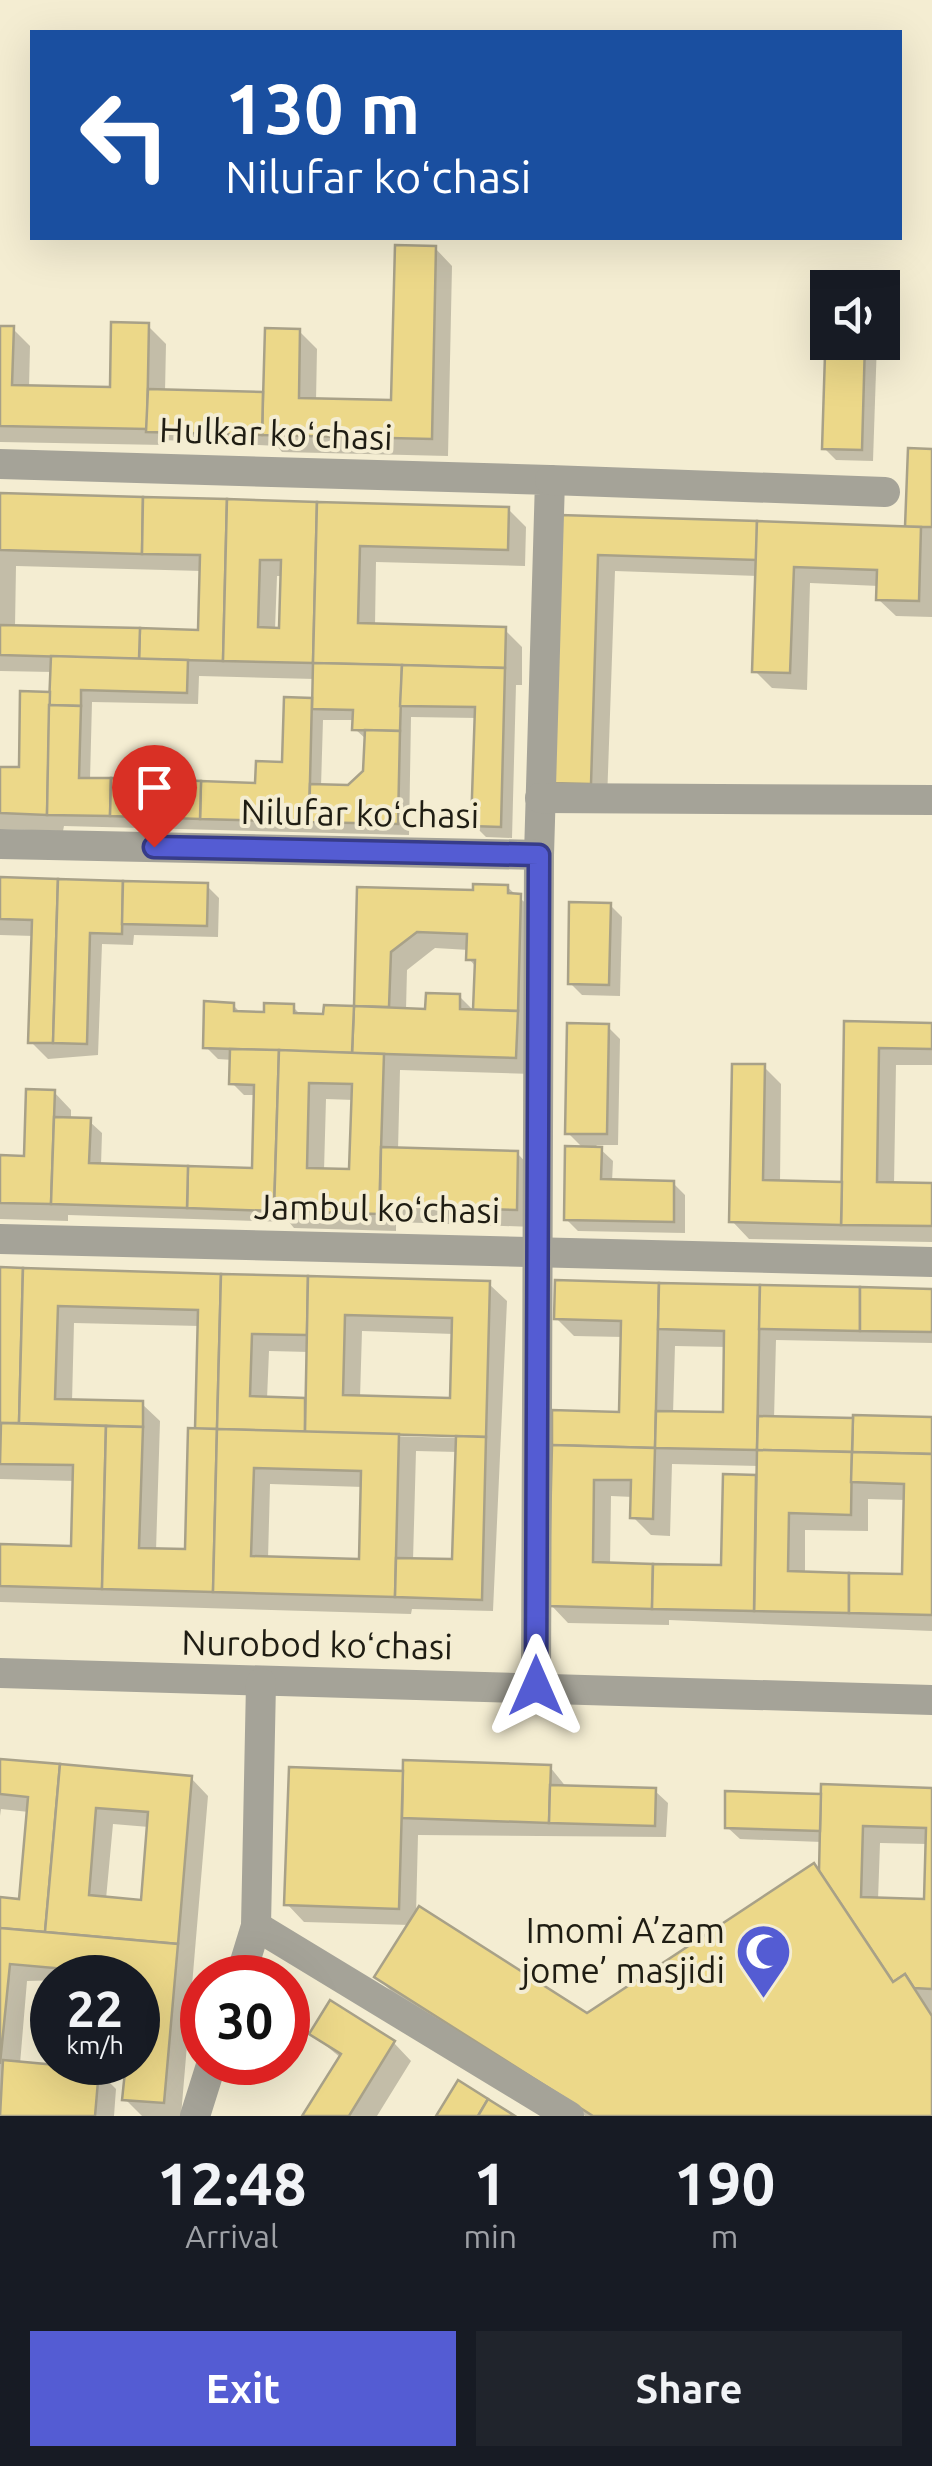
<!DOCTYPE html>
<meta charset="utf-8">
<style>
body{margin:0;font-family:Ubuntu,sans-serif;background:#20242c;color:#f1f3f6;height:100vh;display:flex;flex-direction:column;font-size:38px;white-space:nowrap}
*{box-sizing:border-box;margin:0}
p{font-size:32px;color:#9ea1a6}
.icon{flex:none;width:55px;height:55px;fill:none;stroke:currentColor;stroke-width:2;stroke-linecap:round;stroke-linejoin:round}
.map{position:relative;height:2116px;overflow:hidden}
.panel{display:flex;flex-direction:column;background:#171b24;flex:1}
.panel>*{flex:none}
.banner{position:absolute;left:30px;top:30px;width:872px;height:210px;border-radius:0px;box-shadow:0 10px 40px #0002;background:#1a4fa0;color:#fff;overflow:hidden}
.tools{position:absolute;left:810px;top:270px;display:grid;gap:20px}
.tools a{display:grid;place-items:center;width:90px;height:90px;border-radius:0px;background:#171b24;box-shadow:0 10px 40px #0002;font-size:50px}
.speed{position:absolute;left:30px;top:1955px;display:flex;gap:20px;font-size:50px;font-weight:700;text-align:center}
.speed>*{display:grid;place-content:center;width:130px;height:130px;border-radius:50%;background:#171b24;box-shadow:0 10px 40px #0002;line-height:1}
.speed small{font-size:25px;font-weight:400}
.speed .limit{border:15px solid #d22;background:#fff;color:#111}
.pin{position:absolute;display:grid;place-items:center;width:85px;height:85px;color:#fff;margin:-102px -42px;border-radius:50% 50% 50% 0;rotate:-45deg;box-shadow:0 0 10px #0007}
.pin .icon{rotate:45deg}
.me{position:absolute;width:110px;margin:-55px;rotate:0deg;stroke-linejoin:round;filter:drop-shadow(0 0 8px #0008)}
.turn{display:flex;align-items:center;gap:35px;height:210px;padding:0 30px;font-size:45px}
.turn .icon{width:130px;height:130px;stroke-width:2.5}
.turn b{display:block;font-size:70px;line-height:85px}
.eta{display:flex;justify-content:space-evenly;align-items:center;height:170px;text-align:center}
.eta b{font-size:60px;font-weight:700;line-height:70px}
.button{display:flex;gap:20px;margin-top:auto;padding:20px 30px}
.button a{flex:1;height:115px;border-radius:0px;background:#545cd3;color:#fff;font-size:40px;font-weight:700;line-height:115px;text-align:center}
.button a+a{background:#20242c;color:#f1f3f6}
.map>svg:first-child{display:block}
.shadow{fill:#0003;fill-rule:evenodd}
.building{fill:#ecd889;stroke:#a8a188;stroke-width:2.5;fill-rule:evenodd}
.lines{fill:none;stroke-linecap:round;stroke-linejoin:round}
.minor{stroke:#a5a398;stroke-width:30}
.route-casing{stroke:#373c89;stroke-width:25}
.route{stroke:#545cd3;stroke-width:18}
.labels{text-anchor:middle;stroke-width:8;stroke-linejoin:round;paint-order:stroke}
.street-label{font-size:35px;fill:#1f1d13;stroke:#f4edd2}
.poi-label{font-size:35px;fill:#1f1d13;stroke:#f4edd2;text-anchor:end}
</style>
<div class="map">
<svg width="932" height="2116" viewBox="0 0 932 2116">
<rect width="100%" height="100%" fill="#f4edd2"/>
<g class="shadow">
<polygon points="435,248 452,266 448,456 282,452 277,446 164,440 164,445 0,442 0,328 13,329 30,346 29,388 112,390 148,326 166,344 165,392 266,398 299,331 317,349 316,401 394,403"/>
<polygon points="828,342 877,342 873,461 836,460 824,448"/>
<polygon points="932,452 932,617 896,616 878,599 879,586 810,583 807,690 772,688 755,671 758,576 615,571 607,801 572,800 563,518 908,529"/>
<path d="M 0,496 L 508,509 L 526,527 L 525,566 L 376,562 L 375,626 L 505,630 L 522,647 L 522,685 L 516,685 L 512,838 L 486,837 L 474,825 L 477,718 L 411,717 L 409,835 L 64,826 L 63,831 L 0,829 L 0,769 L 21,770 L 52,698 L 53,672 L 0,671 ZM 16,566 L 202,571 L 201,632 L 15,627 ZM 277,576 L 283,576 L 281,631 L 275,630 ZM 199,676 L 315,679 L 314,701 L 286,700 L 285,764 L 257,785 L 90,780 L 92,702 L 198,704 ZM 323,720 L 355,720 L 355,729 L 367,740 L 366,772 L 349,788 L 321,787 Z"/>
<polygon points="0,880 207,886 219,898 218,937 134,935 133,945 102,944 98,1055 48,1059 31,1042 34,936 0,935"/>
<path d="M 507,887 L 538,914 L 533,1074 L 400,1070 L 398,1150 L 517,1153 L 534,1171 L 533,1227 L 396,1222 L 396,1231 L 294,1228 L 289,1222 L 68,1215 L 68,1221 L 0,1219 L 0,1158 L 26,1159 L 54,1092 L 71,1110 L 71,1120 L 89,1121 L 102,1133 L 101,1165 L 254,1170 L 256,1095 L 244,1095 L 232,1083 L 233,1060 L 218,1059 L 206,1047 L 233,1005 L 242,1014 L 266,1015 L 293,1007 L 302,1016 L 356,1012 L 360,889 L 475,893 ZM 435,948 L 469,950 L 469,959 L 477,968 L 476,1013 L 459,996 L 428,1011 L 406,1010 L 407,970 ZM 326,1099 L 354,1100 L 352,1172 L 324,1171 Z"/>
<polygon points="610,905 622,917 620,996 582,995 570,983"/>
<polygon points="846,1024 932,1026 932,1065 896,1065 894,1185 932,1186 932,1242 749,1239 732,1221 764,1067 781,1084 780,1183 844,1184"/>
<polygon points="608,1027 620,1039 618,1145 596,1145 613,1161 612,1182 673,1183 685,1195 685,1233 578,1231 566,1219 584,1149 568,1133"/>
<path d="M 0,1270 L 489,1284 L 507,1301 L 493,1611 L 412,1609 L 411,1614 L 0,1602 L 0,1546 L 74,1548 L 75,1481 L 0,1479 ZM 74,1323 L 200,1326 L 187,1551 L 156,1551 L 160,1421 L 142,1404 L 72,1402 ZM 362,1331 L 454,1334 L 452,1401 L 360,1398 ZM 269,1351 L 309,1352 L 308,1400 L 267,1399 ZM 387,1431 L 458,1433 L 458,1438 L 386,1436 ZM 416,1451 L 458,1452 L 455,1562 L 413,1561 ZM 270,1484 L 363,1487 L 361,1561 L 268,1559 Z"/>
<path d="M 557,1283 L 932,1291 L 932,1343 L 776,1340 L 774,1419 L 932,1420 L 932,1631 L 669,1620 L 669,1625 L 568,1623 L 551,1605 L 555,1413 L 621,1415 L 623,1337 L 574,1336 L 556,1318 ZM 675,1346 L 727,1347 L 725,1415 L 673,1414 ZM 672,1464 L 759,1466 L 759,1481 L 755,1477 L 723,1568 L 610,1565 L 611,1496 L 633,1497 L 633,1517 L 651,1535 L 670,1536 ZM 868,1499 L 906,1500 L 904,1577 L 805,1574 L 805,1530 L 868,1531 Z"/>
<path d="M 0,1761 L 191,1778 L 208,1796 L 181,2116 L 142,2116 L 125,2099 L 138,2062 L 138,1978 L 27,1981 L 20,2064 L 98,2071 L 116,2089 L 114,2116 L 0,2116 L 0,1900 L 21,1901 L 29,1812 L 1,1809 L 0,1816 ZM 113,1824 L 149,1827 L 143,1902 L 106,1899 Z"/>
<path d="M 550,1767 L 567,1788 L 655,1791 L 668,1803 L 666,1837 L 418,1835 L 416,1915 L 587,2016 L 822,1874 L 822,1842 L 740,1839 L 727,1827 L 824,1796 L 932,1791 L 932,2116 L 585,2116 L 399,1999 L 377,1977 L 410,1925 L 304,1922 L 287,1904 L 405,1773 ZM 880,1843 L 928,1844 L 926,1902 L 878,1900 Z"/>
<polygon points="331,2004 394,2043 411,2061 377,2116 305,2116 341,2058 312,2034"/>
</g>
<g class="building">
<polygon points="395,245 436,246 432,439 262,435 265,328 300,329 299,398 391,400"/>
<polygon points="827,291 828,342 865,342 862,450 822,449"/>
<polygon points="111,322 149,323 147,429 0,426 0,326 14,326 12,385 110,387"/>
<polygon points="148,389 263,392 262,435 146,432"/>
<polygon points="908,448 932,449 932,527 905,527"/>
<polygon points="0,493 143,497 142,554 0,550"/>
<polygon points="143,497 227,499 223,661 139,659 140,628 198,630 200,555 142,554"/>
<path d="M 227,499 L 317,502 L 313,663 L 223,661 ZM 260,560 L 281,560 L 279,628 L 258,627 Z"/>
<polygon points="317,502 509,507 508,550 360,546 358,623 506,627 505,668 313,663"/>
<polygon points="560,515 757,521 757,560 598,555 591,784 552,783"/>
<polygon points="757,521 921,527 919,601 876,600 877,570 794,567 790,673 752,672"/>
<polygon points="0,625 140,628 139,659 0,655"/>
<polygon points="51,656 188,660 187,693 81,690 81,706 49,705"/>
<polygon points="313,663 402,665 400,731 352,730 353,710 312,709"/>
<polygon points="402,665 505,668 501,827 471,826 475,707 400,706"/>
<polygon points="20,691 50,692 47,815 0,813 0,767 19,767"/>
<polygon points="284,697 312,698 309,822 200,819 201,781 255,783 256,761 282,762"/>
<polygon points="49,705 81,706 79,778 111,778 110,816 47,815"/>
<polygon points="365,730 400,731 398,824 309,822 310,784 348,785 363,771"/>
<polygon points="111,778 201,781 200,819 110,816"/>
<polygon points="0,877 58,879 53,1043 28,1043 32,920 0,919"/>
<polygon points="58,879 123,881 122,934 90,933 87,1044 53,1043"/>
<polygon points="123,881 208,883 207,926 122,924"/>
<polygon points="473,884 508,885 508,893 521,894 518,1011 473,1010 475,960 466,960 467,934 417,932 391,952 389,1007 354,1006 357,887 473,890"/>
<polygon points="569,902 611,903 609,985 568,984"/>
<polygon points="426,993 460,994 460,1009 518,1011 516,1058 352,1053 354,1006 425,1009"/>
<polygon points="204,1001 234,1003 234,1011 264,1012 264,1003 294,1004 294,1013 323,1014 324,1005 354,1006 352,1053 203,1048"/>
<polygon points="844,1021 932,1023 932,1049 879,1048 877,1182 932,1183 932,1226 841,1225"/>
<polygon points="567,1023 609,1024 607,1134 565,1134"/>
<polygon points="230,1049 279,1050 274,1211 187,1208 188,1166 252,1168 254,1085 229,1084"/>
<path d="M 279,1050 L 384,1054 L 379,1214 L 274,1211 ZM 309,1083 L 352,1084 L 349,1169 L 307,1168 Z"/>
<polygon points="732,1064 765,1064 763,1180 842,1182 841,1225 729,1222"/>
<polygon points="26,1089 55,1090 51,1204 0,1203 0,1155 24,1156"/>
<polygon points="54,1117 91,1118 89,1163 188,1166 187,1208 51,1204"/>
<polygon points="565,1146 602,1147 601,1179 674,1181 674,1222 564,1220"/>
<polygon points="381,1147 518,1151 517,1210 380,1206"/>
<polygon points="0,1267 23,1268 19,1423 0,1423"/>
<polygon points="23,1268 221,1274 217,1429 195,1429 198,1310 58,1306 55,1399 143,1401 143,1427 19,1423"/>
<polygon points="221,1274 308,1276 307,1335 252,1334 250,1396 305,1398 305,1432 217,1429"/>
<path d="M 308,1276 L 490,1281 L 486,1437 L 305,1432 ZM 345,1315 L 452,1318 L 450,1398 L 343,1395 Z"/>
<polygon points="555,1280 659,1283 655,1448 552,1445 552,1410 619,1412 621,1321 554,1319"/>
<polygon points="659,1283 760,1285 757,1450 655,1448 656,1411 723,1412 724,1331 658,1329"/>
<polygon points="760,1285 860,1287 860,1331 759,1329"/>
<polygon points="860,1287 932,1289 932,1332 860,1331"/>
<polygon points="853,1415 932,1417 932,1454 852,1452"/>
<polygon points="758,1416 853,1418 852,1452 757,1450"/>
<polygon points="1,1423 106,1426 102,1589 0,1586 0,1544 71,1546 73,1465 0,1464"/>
<polygon points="106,1426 143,1427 139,1548 185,1549 188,1428 217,1429 213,1592 102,1589"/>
<path d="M 217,1429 L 399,1434 L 395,1597 L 213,1592 ZM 254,1468 L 361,1471 L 359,1559 L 251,1556 Z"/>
<polygon points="456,1436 486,1437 482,1600 395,1597 396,1558 452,1559"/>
<polygon points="552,1445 655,1448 653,1519 630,1518 631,1480 594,1480 593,1562 653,1564 652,1609 548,1606"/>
<polygon points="757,1450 852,1452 851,1515 789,1513 788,1571 849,1573 849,1613 754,1611"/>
<polygon points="852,1452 932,1454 932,1615 849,1613 849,1573 902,1574 904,1484 851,1482"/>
<polygon points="723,1474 756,1475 754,1611 652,1609 653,1564 721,1565"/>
<polygon points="0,1759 60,1764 45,1932 0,1928 0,1897 19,1899 28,1797 0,1794"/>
<polygon points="403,1760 551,1765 549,1823 402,1818"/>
<path d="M 60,1764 L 192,1776 L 178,1944 L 45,1932 ZM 96,1808 L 148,1812 L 141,1900 L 89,1895 Z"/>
<polygon points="289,1767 403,1771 399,1909 284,1905"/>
<path d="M 821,1784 L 932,1788 L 932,1989 L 914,1988 L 905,1974 L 893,1982 L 819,1871 ZM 863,1826 L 926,1828 L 924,1899 L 861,1897 Z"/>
<polygon points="550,1785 656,1788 655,1826 549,1823"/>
<polygon points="725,1791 821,1794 820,1831 725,1828"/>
<polygon points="814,1863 893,1982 905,1974 932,2016 932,2116 593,2116 374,1977 419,1906 587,2013"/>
<polygon points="0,1928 178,1944 164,2103 122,2100 126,2062 138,2062 138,1978 133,1975 10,1964 0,2064"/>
<polygon points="330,2000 395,2041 349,2116 302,2116 341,2054 309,2034"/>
<polygon points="3,2060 99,2069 95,2116 0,2116"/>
<polygon points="458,2080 488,2099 478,2116 436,2116"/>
<polygon points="488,2099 515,2116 478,2116"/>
</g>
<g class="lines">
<g class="minor">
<polyline points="0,464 550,480 539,855 536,1686"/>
<polyline points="550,480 885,492"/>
<polyline points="540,798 932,800"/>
<polyline points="0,844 539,855"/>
<polyline points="0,1239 932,1262"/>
<polyline points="0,1673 932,1700"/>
<polyline points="256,1926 569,2116"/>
<polyline points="240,1978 256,1926 261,1683"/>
<polyline points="195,2116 212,2062"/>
</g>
</g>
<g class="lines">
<defs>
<polyline id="route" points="154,847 539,855 536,1686"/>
</defs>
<use href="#route" class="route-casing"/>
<use href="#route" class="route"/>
</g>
<defs>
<symbol id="mosque-pin" viewBox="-11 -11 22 30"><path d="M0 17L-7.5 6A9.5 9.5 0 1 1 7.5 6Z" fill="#545cd3" stroke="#f4edd2"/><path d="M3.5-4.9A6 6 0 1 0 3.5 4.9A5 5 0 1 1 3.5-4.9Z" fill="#fff"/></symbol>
</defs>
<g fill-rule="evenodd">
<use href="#mosque-pin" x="732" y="1920" width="63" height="86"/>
</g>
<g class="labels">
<g class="street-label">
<text transform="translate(276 434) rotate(2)" y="12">Hulkar koʻchasi</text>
<text transform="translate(360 814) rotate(1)" y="12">Nilufar koʻchasi</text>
<text transform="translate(377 1209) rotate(1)" y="12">Jambul koʻchasi</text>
<text transform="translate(317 1645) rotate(1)" y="12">Nurobod koʻchasi</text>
</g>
<g class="poi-label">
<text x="725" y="1943">Imomi A’zam<tspan x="725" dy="40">jome’ masjidi</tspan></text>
</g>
</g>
</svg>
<div class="tools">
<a><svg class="icon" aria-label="sound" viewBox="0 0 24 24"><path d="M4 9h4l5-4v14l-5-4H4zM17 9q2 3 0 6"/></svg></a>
</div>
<div class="speed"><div>22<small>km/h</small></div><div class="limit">30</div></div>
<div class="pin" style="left:154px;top:847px;background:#d93025"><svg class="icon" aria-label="arrive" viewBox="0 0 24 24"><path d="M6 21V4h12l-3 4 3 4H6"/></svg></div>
<svg class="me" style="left:536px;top:1686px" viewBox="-20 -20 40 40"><path d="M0-17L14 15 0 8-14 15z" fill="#545cd3" stroke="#fff" stroke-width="4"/></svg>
<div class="banner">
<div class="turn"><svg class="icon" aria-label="left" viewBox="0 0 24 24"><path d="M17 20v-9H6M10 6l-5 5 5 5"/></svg><div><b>130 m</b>Nilufar koʻchasi</div></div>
</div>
</div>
<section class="panel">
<div class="eta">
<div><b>12:48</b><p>Arrival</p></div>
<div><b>1</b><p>min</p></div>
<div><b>190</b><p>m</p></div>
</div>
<div class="button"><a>Exit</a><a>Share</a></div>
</section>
